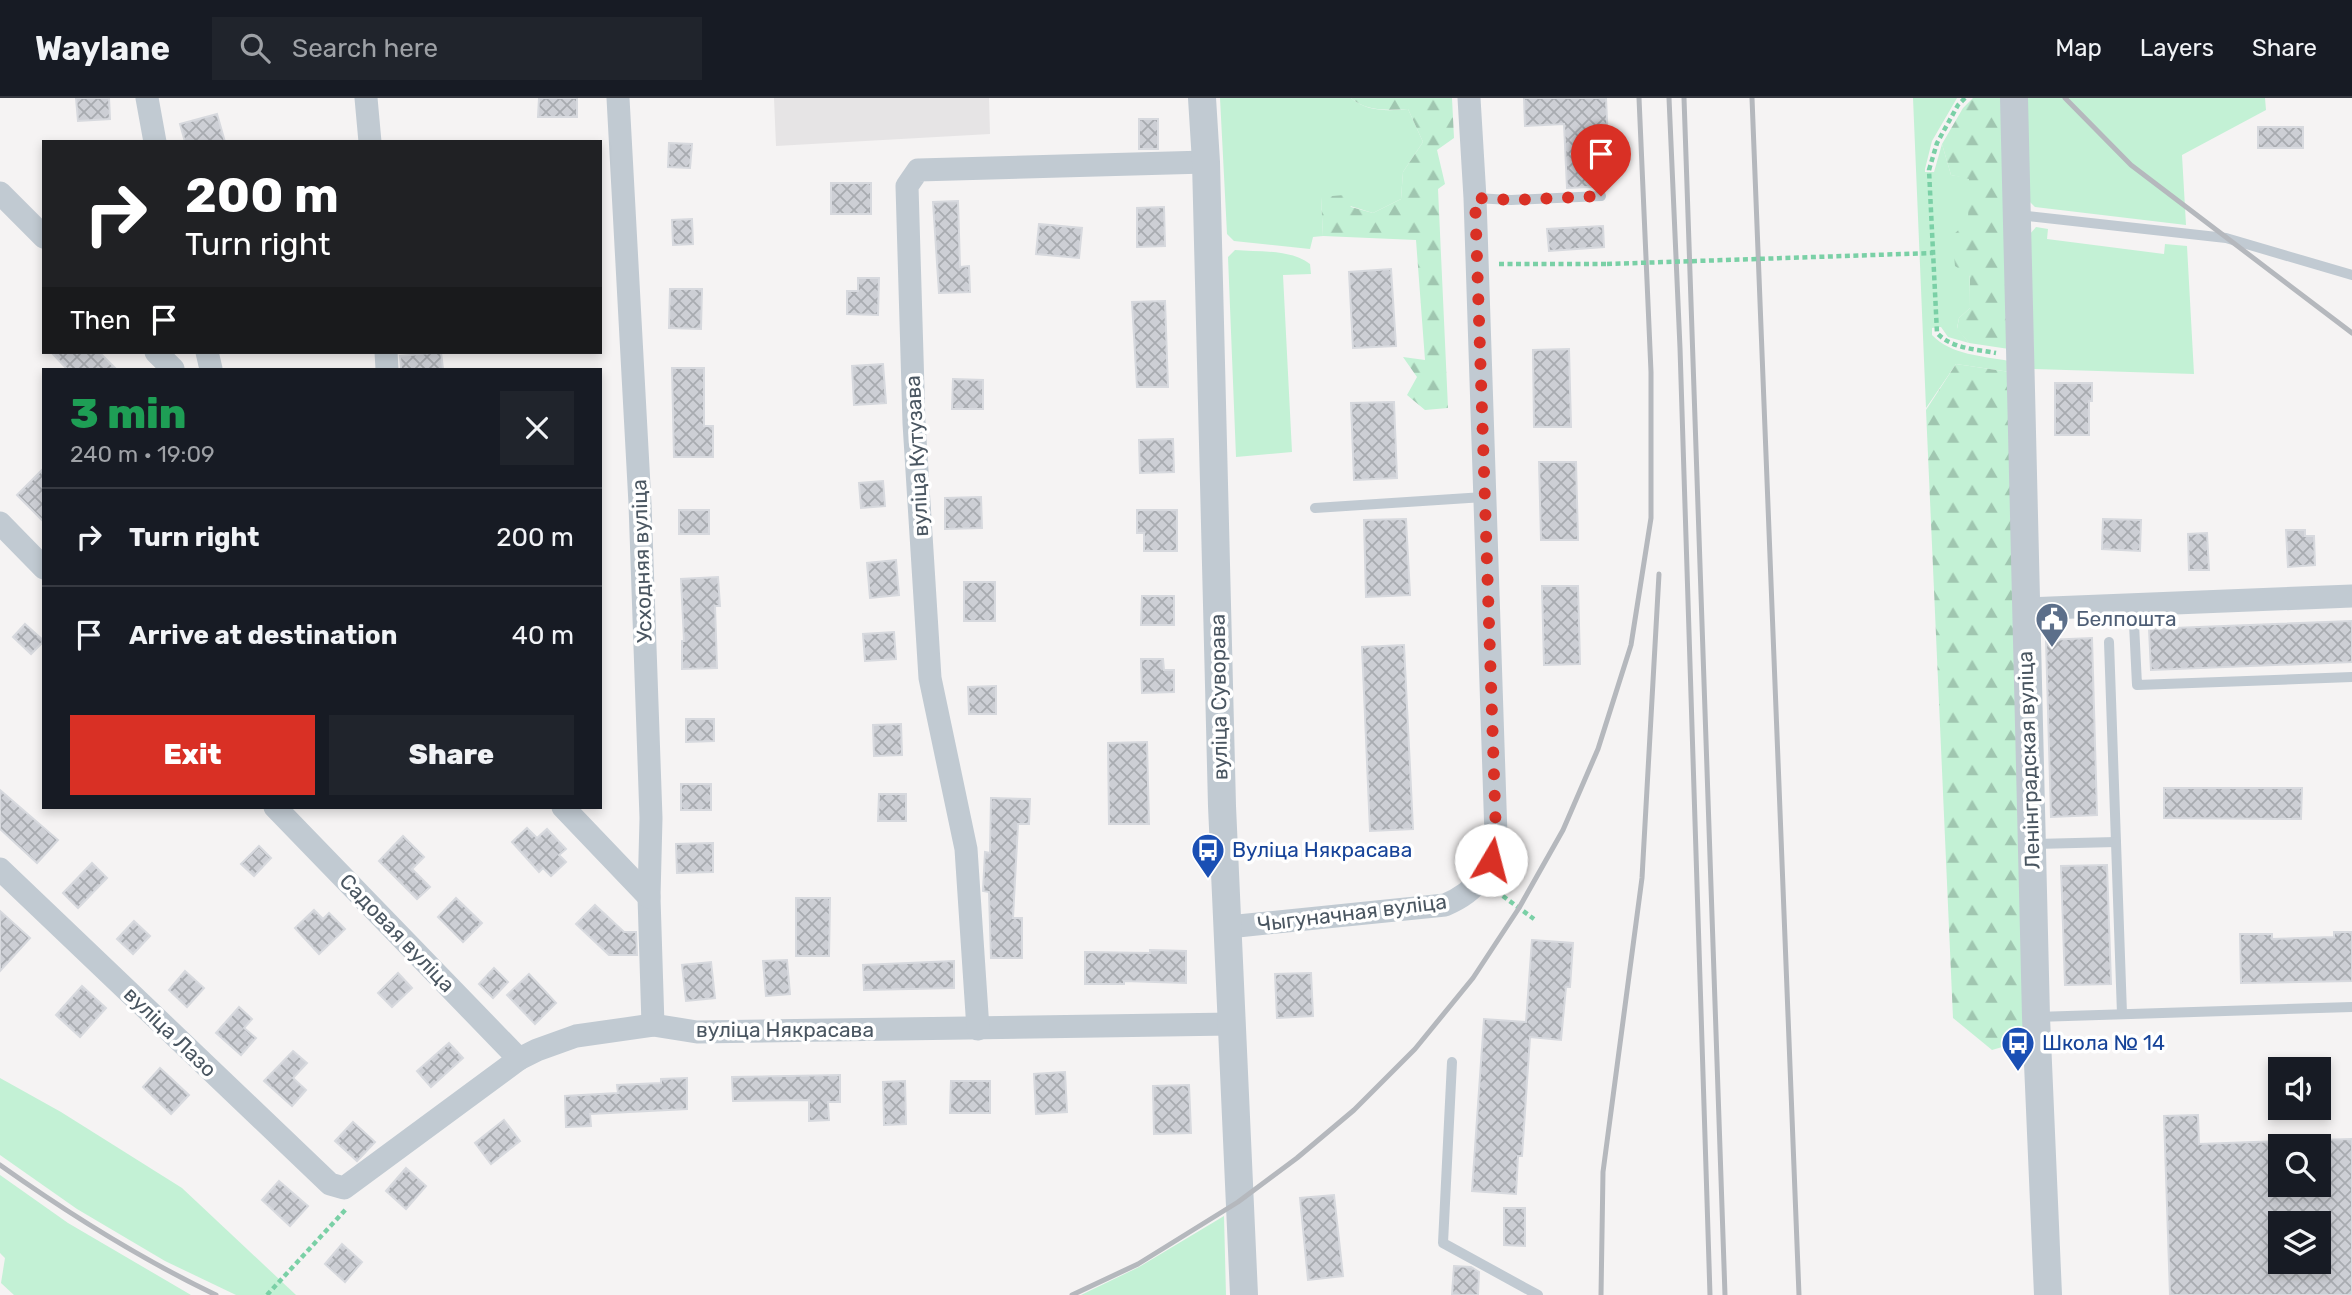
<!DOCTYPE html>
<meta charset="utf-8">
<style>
body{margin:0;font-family:Rubik,sans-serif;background:#20242c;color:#f1f3f6;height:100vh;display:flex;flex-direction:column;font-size:26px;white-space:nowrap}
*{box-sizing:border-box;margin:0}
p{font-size:23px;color:#9ea1a6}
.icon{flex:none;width:38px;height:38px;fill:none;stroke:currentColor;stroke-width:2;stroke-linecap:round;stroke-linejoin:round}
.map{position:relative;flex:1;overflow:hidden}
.sheet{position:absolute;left:42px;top:270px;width:560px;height:441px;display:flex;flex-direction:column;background:#171b24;border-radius:0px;box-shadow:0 4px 10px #0003}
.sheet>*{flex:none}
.hud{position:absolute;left:42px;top:42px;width:560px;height:214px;border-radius:0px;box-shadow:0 4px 10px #0003;background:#202124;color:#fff;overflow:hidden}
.buttons{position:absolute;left:2268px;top:959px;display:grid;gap:14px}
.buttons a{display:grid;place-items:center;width:63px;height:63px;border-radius:0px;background:#171b24;box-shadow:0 4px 10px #0003;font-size:35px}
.pin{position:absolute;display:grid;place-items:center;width:60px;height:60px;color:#fff;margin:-72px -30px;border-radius:50% 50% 50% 0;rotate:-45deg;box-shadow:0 0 7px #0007}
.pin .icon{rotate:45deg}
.me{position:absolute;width:77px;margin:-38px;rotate:8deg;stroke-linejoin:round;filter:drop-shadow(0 0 5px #0008)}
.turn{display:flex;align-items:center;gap:24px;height:147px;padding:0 28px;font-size:32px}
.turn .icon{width:91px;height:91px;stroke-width:2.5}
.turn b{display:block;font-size:49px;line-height:60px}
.then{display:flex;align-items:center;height:66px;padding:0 28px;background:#0003;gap:14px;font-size:26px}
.round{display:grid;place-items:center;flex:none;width:74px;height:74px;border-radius:0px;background:#20242c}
.overview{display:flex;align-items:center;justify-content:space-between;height:119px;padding:0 28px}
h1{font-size:42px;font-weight:800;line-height:52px;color:#1e9e55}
.button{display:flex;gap:14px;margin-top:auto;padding:14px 28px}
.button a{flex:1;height:80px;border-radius:0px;background:#d93025;color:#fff;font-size:28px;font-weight:800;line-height:80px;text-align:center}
.button a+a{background:#20242c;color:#f1f3f6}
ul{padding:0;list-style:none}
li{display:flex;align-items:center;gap:21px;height:98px;padding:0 28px;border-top:2px solid #363941}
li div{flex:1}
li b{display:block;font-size:26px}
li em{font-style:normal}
header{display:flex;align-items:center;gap:42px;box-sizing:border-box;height:98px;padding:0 35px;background:#171b24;border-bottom:2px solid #363941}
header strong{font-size:33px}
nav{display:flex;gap:38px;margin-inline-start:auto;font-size:24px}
.search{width:490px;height:63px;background:#20242c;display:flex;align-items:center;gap:18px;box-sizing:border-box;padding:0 24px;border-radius:0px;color:#9ea1a6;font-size:26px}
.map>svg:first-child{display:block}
.education{fill:#e6e4e5}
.grass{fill:#c3f1d5}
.forest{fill:url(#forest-firs)}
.building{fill:url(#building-cross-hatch);stroke:#d7d9de;stroke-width:2;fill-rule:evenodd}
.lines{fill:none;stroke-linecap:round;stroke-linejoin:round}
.path{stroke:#7ad0a6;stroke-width:4.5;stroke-dasharray:5 3.5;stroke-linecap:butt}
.service{stroke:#c1cad2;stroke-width:10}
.minor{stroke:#c1cad2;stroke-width:23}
.tertiary{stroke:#c1cad2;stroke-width:28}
.rail{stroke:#b5b8bd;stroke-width:5}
.path-bridge{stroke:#7ad0a6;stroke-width:4.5;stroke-dasharray:5 3.5;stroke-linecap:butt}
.route{stroke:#d93025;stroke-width:12;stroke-dasharray:0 21.6}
.labels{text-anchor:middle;stroke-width:7;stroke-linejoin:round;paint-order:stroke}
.street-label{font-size:21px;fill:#4a5661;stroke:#fff}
.service-label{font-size:21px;fill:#4e5e75;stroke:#fff;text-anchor:start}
.transit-label{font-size:21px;fill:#164399;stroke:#fff;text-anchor:start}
</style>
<header>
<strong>Waylane</strong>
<div class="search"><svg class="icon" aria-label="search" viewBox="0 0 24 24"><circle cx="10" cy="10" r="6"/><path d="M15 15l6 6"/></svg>Search here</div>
<nav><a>Map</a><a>Layers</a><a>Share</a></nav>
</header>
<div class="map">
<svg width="2352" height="1197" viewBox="0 0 2352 1197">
<defs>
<pattern id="forest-firs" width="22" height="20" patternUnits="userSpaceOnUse" patternTransform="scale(1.75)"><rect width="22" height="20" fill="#c3f1d5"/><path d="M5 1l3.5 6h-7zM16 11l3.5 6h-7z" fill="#a0c6b0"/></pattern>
<pattern id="building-cross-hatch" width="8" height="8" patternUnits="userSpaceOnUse" patternTransform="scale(1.75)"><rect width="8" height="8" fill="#cdcfd5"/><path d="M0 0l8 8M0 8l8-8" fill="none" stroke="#a8abb0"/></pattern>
</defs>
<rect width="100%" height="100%" fill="#f5f3f3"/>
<polygon class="education" points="774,0 989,0 990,36 776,48"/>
<g class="grass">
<path d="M 1220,0 L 1351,0 C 1367,14 1388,13 1408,11 L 1423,44 L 1403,74 L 1401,101 L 1373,115 L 1321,99 L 1323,138 L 1313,139 L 1310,151 L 1234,143 L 1227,136 Z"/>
<path d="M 1913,0 L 1957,0 L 1932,43 L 1925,71 L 1925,74 L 1934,74 L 1942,46 L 1951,77 L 1969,80 L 1970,210 L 1959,220 L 1957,230 L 1969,245 L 1948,239 L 1941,229 L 1932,230 L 1932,237 C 1951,257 1983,258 2009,263 L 2010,274 L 1956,266 L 1926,310 Z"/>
<polygon points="2023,0 2265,0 2266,12 2182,57 2186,127 2035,109 2028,102"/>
<polygon points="2036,129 2048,131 2047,141 2164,156 2165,146 2187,148 2194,276 2034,271 2030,136"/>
<path d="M 1235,152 C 1258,154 1291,151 1310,166 L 1311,176 L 1283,177 L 1292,354 L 1236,359 L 1228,159 Z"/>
<polygon points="0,980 61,1014 182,1090 296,1197 236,1197 165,1163 77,1111 0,1057"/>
<polygon points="0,1077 68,1125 191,1197 14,1197 1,1185 5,1160 0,1155"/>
<polygon points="1224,1118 1226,1197 1081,1197 1139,1169"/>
</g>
<g class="forest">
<path d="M 1351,0 L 1452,0 L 1454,40 L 1437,52 L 1445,86 L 1438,91 L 1448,310 L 1425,312 L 1407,297 L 1417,279 L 1403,259 L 1425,262 L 1416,142 L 1323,138 L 1321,99 L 1344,97 L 1351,109 L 1373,115 L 1401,101 L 1403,74 L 1423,44 L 1408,11 C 1388,12 1367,14 1351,0 Z"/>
<polygon points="1973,0 2002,0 2009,251 1969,245 1957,231 1959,220 1970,210 1970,178 1955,168 1952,138 1968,123 1969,81 1951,77 1942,46 1963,10"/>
<polygon points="1956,266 2010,274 2026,942 1992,952 1953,920 1926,312"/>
</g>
<g class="building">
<polygon points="76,0 109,0 110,21 78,23"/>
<polygon points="539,0 577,0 577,19 538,19"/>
<polygon points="1524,0 1606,0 1610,88 1567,90 1564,26 1525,28"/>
<polygon points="217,16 225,44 185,44 180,26"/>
<rect x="1139" y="21" width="19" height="30"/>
<rect x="2258" y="29" width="45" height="21"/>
<polygon points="669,45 692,46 690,70 668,69"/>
<rect x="831" y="85" width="40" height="31"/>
<polygon points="958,103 960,169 969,168 970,194 939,195 933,104"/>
<polygon points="1164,109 1165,148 1137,149 1137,110"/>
<polygon points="692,121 693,146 673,147 672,122"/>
<polygon points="1039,126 1082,130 1079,160 1036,156"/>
<polygon points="1603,128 1604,149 1549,153 1547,131"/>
<polygon points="1391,171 1396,248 1353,250 1349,174"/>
<polygon points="858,180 879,180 878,217 847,216 847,193 858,193"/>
<polygon points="670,191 702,191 701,231 669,230"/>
<polygon points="1165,203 1168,289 1137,289 1132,204"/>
<polygon points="1569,251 1571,329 1534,329 1533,252"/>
<polygon points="51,254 99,254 116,271 67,271"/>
<polygon points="441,254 443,271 401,271 400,258"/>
<polygon points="883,266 886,305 854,307 852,268"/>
<polygon points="672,270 704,270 704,328 713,328 713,359 674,359"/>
<polygon points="953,281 983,282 983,311 952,311"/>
<polygon points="2055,285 2092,285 2092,303 2089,303 2089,337 2055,337"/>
<polygon points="1394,304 1397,380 1354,382 1351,305"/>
<polygon points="1173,341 1174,374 1140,375 1139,342"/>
<polygon points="1539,364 1576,364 1578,442 1541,442"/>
<polygon points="44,370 44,424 17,397"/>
<polygon points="883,383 885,408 861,410 859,385"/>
<polygon points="981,399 982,430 945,431 945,400"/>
<rect x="679" y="412" width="30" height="24"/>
<polygon points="1137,412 1177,412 1177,453 1144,453 1144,435 1137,435"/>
<polygon points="1406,421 1410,497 1366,499 1364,422"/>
<polygon points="2103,421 2141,422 2140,453 2102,451"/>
<polygon points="2286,432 2305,432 2305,438 2314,438 2315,467 2288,469"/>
<polygon points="2207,435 2209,472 2189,472 2188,436"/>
<polygon points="896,462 899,497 870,500 867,465"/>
<polygon points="718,479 720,508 715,508 717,570 682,571 682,543 684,543 681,481"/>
<rect x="964" y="484" width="31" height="39"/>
<polygon points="1542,488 1578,488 1580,566 1544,567"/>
<polygon points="1142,498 1174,498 1174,527 1141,527"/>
<polygon points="2352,523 2352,564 2151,572 2149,531"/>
<polygon points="25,526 44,543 31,556 13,539"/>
<polygon points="894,534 896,561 865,563 863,536"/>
<polygon points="2092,540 2097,717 2051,719 2046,542"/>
<polygon points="1404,547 1413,731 1370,733 1362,549"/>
<polygon points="1141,561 1163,561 1164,572 1174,572 1174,594 1142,595"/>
<polygon points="996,588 996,616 969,616 968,589"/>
<polygon points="686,621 714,621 714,643 686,644"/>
<polygon points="901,626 902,657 874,658 873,627"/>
<polygon points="1147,644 1149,726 1109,726 1108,645"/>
<rect x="681" y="686" width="30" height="26"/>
<polygon points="2164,690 2302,690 2301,721 2164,720"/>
<polygon points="0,692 58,742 37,765 0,731"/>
<polygon points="879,696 906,696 906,723 878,723"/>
<polygon points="991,700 1030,701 1029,726 1018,726 1013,820 1022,820 1022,860 991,860 989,794 983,793 985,754 990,755"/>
<polygon points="527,730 537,740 547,731 566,751 559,757 566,764 551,778 543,770 539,774 512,744"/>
<polygon points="403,738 424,759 412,771 430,789 417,801 379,763"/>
<polygon points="713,745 713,774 677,775 676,746"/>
<polygon points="259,748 271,760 254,778 241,766"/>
<polygon points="92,765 107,780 78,810 63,795"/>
<polygon points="2107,767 2111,886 2065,887 2061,768"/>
<polygon points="456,800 482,825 463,844 438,819"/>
<polygon points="796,800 830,800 829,858 796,858"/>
<polygon points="595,807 624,834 636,834 637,857 609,857 576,826"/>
<polygon points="314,812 323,821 329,815 345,831 319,856 295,830"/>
<polygon points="0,813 30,840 0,873"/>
<polygon points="134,823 150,838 133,856 117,841"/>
<polygon points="2334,834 2352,834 2352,883 2241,885 2240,836 2272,836 2272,841 2334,839"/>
<polygon points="1532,842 1573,845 1570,889 1566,889 1561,942 1530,939 1522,1058 1518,1058 1516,1096 1472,1093 1484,921 1526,924"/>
<polygon points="1150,852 1186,853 1186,885 1124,883 1124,886 1085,886 1085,854 1150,855"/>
<polygon points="787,862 790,896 766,898 763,863"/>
<polygon points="954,863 954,890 864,892 863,867"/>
<polygon points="711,864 715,900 686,903 682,867"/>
<polygon points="494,870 508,884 493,900 479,886"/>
<polygon points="185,873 204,890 187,909 169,892"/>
<polygon points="398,875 412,890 392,909 378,895"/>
<polygon points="1311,875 1313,918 1277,920 1275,876"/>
<polygon points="529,876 556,905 535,926 507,897"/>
<polygon points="82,888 106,910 80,939 56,917"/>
<polygon points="239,909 252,921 244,930 256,940 241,957 216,935"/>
<polygon points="449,945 463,960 431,989 417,973"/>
<polygon points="293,953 307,965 293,980 306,992 292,1008 264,983"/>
<polygon points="160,970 189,997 171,1016 143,989"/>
<polygon points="1065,974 1067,1014 1036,1016 1034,976"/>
<polygon points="840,977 840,1004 828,1004 829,1022 809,1023 809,1002 733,1003 732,979"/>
<polygon points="687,980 687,1011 590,1016 591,1028 566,1029 565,998 618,995 617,987 661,985 661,981"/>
<polygon points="905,983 906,1026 884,1027 883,984"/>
<polygon points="951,983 990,983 990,1015 950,1015"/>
<polygon points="1189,987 1191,1035 1154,1036 1153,988"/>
<path d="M 2198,1017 L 2199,1046 L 2280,1043 L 2280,1087 L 2319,1087 L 2319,1042 L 2352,1041 L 2352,1197 L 2170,1197 L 2164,1018 ZM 2280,1125 L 2319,1125 L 2319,1164 L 2280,1164 Z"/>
<polygon points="504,1022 520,1043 491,1066 475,1045"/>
<polygon points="353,1024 375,1044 357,1063 335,1043"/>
<polygon points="406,1070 426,1088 406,1111 386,1093"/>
<polygon points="279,1083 308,1108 290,1128 262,1102"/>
<polygon points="1334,1097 1343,1178 1308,1182 1300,1100"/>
<polygon points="1504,1110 1525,1110 1525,1148 1504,1147"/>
<polygon points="342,1146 362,1164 345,1184 325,1166"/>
<polygon points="1454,1168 1471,1169 1479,1174 1478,1197 1452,1197"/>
</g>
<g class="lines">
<g class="path">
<path d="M 1965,0 L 1958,7 L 1937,45 L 1929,72 L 1937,235 C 1952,251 1976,251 1996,255"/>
<polyline points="1499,166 1607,166"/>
<polyline points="1496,793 1534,821"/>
<polyline points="267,1197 347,1110"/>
</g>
<g class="service">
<polyline points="1475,100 1511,102 1601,98"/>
<polyline points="2019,117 2226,140 2352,177"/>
<polyline points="1315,410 1484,399"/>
<polyline points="2133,505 2137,587 2352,579"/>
<polyline points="2109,544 2122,916"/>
<polyline points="2035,746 2116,744"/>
<polyline points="2036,919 2352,909"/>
<polyline points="1452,964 1443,1145 1538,1197"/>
</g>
<g class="minor">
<polyline points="147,0 155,44"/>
<polyline points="366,0 370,44"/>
<polyline points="618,0 640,406 651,720 649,799 653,927"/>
<polyline points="0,95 44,139"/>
<polyline points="156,254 173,271"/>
<polyline points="207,254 211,271"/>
<polyline points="386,254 387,271"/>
<polyline points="0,425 44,470"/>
<polyline points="2025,511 2352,498"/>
<polyline points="275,709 519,961"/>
<polyline points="563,709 649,799"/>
<polyline points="0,771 330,1086 344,1090 519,961 537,952 576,938 653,927 697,934 1232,926"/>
<path d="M 1228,829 L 1445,807 C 1480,792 1488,774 1496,738 L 1475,100 L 1469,0"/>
<polyline points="978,931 966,751 930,580 914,325 907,88 918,72 1206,64"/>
</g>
<g class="tertiary">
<polyline points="1202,0 1206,64 1222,708 1244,1197"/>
<polyline points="2014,0 2036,919 2048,1197"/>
</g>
<g class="rail">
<polyline points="1669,0 1680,250 1710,1197"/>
<polyline points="1684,0 1725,1197"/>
<polyline points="1752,0 1799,1197"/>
<polyline points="2065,0 2131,67 2352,235"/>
<path d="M 0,1067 C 69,1116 139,1160 216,1197"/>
<polyline points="1072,1197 1138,1166 1238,1104 1297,1060 1354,1012 1415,951 1473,880 1519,810 1563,732 1598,651 1631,547 1651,420 1651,274 1639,0"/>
<polyline points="1601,1197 1603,1074 1642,780 1659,476"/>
</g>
<polyline class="path-bridge" points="1607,166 1933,155"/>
</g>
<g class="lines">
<polyline class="route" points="1491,762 1496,738 1475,100 1511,102 1601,98"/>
</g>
<defs>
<symbol id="civic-pin" viewBox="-11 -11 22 30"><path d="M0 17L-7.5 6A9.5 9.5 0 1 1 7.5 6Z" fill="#5c6f8a" stroke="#fff"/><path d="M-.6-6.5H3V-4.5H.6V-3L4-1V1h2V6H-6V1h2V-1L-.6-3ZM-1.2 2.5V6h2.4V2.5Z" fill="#fff"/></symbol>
<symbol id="bus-pin" viewBox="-11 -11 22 30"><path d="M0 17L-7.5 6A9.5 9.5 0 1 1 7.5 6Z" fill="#1a4fb4" stroke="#fff"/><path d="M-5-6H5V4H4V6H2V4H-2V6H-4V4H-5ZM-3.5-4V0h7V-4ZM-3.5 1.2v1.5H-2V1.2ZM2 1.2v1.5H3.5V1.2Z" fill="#fff"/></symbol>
</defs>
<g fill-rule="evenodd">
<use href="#civic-pin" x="2033" y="502" width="38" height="52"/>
<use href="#bus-pin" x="1189" y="733" width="38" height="52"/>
<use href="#bus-pin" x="1999" y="926" width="38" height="52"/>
</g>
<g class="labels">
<g class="street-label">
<text transform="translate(917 358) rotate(-93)" y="7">вуліца Кутузава</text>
<text transform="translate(642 463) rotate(-92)" y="7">Усходняя вуліца</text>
<text transform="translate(1219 599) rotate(-91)" y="7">вуліца Суворава</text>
<text transform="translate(2029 662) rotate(-92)" y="7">Ленінградская вуліца</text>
<text transform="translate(1352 815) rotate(-7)" y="7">Чыгуначная вуліца</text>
<text transform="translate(397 835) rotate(46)" y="7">Садовая вуліца</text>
<text x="785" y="939">вуліца Някрасава</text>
<text transform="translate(170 934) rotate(44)" y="7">вуліца Лазо</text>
</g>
<g class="service-label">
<text x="2076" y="528">Белпошта</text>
</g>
<g class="transit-label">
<text x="1232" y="759">Вуліца Някрасава</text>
<text x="2042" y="952">Школа № 14</text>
</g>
</g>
</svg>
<div class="buttons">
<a><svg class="icon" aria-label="sound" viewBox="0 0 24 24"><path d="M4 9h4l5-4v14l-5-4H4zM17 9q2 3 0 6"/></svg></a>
<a><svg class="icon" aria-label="search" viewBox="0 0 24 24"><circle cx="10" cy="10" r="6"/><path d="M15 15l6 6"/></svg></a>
<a><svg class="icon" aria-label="layers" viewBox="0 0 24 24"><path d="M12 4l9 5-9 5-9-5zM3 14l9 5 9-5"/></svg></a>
</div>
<div class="pin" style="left:1601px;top:98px;background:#d93025"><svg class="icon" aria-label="arrive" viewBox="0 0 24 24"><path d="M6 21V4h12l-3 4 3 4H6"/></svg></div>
<svg class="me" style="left:1491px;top:762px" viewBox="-20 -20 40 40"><circle r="19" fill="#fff"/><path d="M0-13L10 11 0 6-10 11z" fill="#d93025"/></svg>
<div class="hud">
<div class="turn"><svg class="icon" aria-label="right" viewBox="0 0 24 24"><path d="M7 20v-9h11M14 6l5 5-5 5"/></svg><div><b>200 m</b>Turn right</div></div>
<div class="then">Then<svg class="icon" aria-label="arrive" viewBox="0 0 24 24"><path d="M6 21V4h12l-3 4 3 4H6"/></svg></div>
</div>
<section class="sheet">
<div class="overview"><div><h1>3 min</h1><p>240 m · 19:09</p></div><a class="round"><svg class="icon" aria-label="close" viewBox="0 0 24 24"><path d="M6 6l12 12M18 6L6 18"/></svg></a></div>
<ul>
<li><svg class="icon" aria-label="right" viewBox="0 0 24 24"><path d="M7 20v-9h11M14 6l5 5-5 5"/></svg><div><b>Turn right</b></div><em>200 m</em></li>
<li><svg class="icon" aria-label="arrive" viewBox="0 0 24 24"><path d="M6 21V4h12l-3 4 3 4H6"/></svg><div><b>Arrive at destination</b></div><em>40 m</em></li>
</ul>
<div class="button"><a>Exit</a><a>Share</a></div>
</section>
</div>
